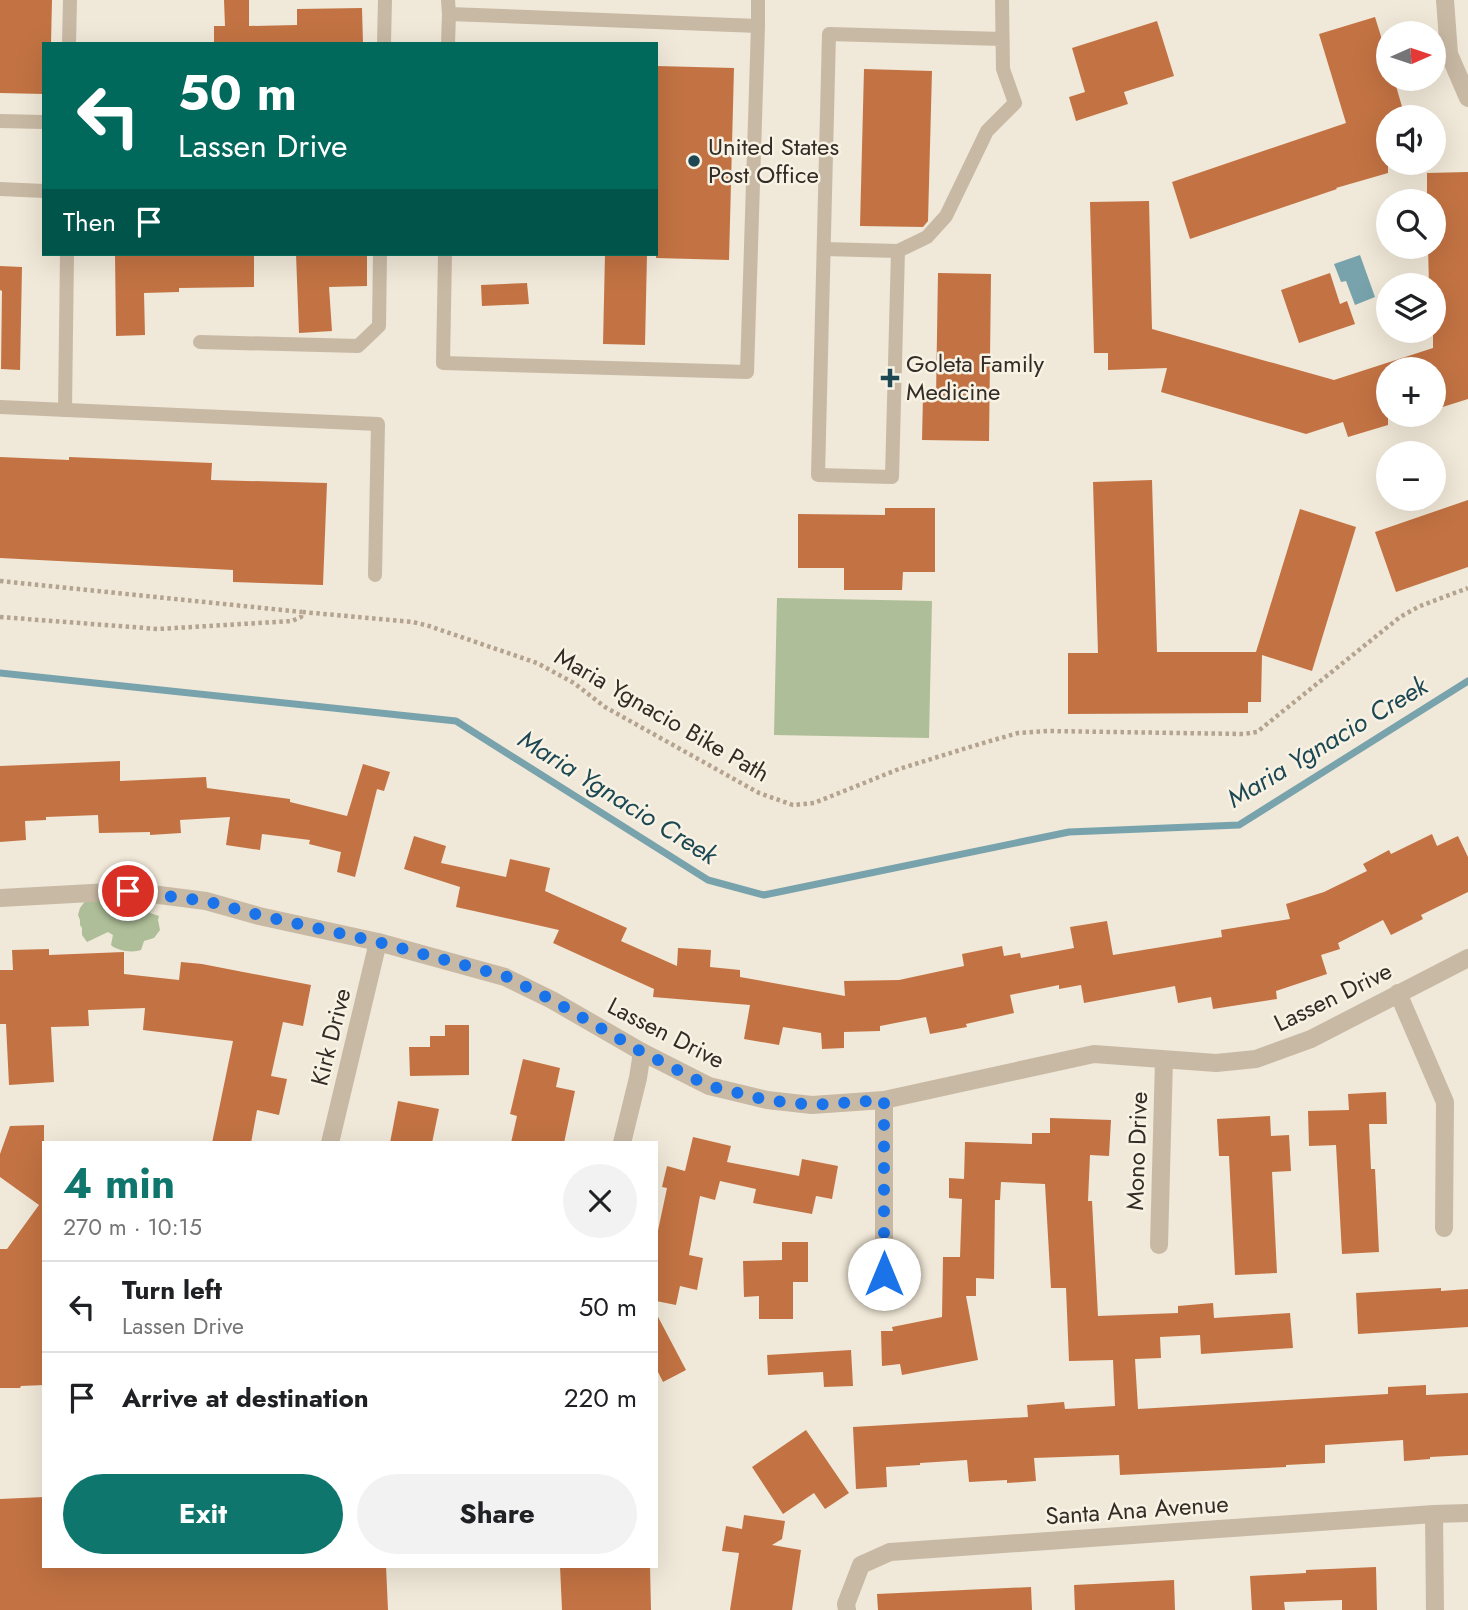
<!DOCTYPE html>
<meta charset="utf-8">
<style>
body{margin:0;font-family:Jost,sans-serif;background:#f2f2f2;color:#202124;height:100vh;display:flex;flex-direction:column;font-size:26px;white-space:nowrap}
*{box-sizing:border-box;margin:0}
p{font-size:23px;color:#757577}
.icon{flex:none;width:38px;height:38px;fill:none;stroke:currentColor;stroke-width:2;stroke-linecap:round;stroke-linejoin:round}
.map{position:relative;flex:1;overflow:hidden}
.side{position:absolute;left:42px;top:1141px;width:616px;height:427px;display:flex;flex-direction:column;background:#fff;border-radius:0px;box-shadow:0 7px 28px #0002}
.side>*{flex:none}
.guide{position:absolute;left:42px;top:42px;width:616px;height:214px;border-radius:0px;box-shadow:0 7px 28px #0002;background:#00695c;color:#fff;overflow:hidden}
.needle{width:46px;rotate:87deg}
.controls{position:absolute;left:1376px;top:21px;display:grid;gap:14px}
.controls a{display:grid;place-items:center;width:70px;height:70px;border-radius:50%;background:#fff;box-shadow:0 7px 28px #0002;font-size:35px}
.pin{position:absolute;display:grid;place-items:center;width:60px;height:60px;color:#fff;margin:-30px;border:4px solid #fff;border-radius:50%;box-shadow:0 2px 7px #0007}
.me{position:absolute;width:77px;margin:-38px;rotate:0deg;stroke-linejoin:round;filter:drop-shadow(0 0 5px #0008)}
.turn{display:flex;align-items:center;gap:24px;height:147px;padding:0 21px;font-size:32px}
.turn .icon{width:91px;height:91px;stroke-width:2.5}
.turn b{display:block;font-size:49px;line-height:60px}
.then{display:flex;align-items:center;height:66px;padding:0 21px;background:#0003;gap:14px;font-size:26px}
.round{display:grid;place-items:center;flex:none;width:74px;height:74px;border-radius:37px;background:#f2f2f2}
.summary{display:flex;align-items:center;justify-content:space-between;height:119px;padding:0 21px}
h1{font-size:42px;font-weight:700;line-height:52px;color:#0f766e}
.cta{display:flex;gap:14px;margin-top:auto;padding:14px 21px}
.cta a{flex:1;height:80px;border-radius:42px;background:#0f766e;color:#fff;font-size:28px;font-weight:700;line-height:80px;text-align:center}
.cta a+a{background:#f2f2f2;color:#202124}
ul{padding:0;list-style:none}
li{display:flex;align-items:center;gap:21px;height:91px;padding:0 21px;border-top:2px solid #e0e0e0}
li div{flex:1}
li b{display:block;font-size:26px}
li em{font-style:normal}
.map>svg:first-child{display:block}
.green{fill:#adbe98}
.water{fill:#78a3ac}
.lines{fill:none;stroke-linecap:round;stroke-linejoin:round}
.stream{stroke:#78a3ac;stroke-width:7}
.building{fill:#c37343}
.path{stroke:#b3a38f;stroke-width:4.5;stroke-dasharray:3.5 3.5;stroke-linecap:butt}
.lane{stroke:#c8b9a4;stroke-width:14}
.street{stroke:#c8b9a4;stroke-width:18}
.route{stroke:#1a73e8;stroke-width:12;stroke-dasharray:0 21.6}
.poi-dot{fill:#1d4853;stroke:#f8f2e4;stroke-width:2.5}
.labels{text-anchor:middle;stroke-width:5;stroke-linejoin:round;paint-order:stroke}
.poi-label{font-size:24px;fill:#332c26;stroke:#f8f2e4;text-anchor:start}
.street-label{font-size:24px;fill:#332c26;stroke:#f8f2e4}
.water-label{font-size:26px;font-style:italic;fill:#1d4853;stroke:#f8f2e4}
</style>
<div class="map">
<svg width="1468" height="1610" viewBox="0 0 1468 1610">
<rect width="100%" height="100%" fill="#f0e8d8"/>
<g class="green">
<polygon points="777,598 932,601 929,738 774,735"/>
<path d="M 112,899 L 116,902 L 117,915 L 119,918 L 124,918 L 123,913 L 131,901 L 151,907 L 150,913 L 159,916 L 158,920 L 160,930 L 154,938 L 144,941 L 141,950 C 133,953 117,951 111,945 L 113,935 L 108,932 L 87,942 L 82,935 L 82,928 L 80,925 L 80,920 L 78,915 L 80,908 L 86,900 Z"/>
</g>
<polygon class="water" points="1360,255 1375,297 1355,305 1346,281 1341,282 1334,264"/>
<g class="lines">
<polyline class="stream" points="0,673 456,721 708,880 764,895 1069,832 1239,825 1468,681"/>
</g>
<g class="building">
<polygon points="0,0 52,0 51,44 44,44 44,94 0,93"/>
<polygon points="224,0 249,0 249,26 297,25 297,9 362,8 363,44 214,44 214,26 225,26"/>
<polygon points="1375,17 1388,59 1388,79 1394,79 1405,117 1388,117 1388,173 1336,188 1337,189 1190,239 1172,182 1346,123 1319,34"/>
<polygon points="1157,21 1174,76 1124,92 1128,104 1076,121 1069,97 1085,92 1072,48"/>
<polygon points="656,66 734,68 729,260 656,258"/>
<polygon points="864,69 932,71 928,221 923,227 860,226"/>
<polygon points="1468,172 1468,399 1433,410 1433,369 1388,369 1388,425 1348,437 1343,422 1306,434 1161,392 1167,368 1108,370 1108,353 1094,353 1090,202 1149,201 1152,329 1334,380 1433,348 1433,285 1429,285 1428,247 1433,247 1433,201 1427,201 1427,173"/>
<polygon points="115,254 254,254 254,287 179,288 179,292 144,293 145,335 116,336"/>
<polygon points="296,254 367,254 367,286 329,287 332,331 299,333"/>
<polygon points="605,254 647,254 645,345 603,344"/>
<polygon points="0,266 22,267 20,370 1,369 2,291 0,290"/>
<polygon points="938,273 991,274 989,441 922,440 923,396 936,397"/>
<polygon points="1330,273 1340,304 1347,301 1355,324 1299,343 1281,290"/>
<polygon points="527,283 529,304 482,306 481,285"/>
<polygon points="0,457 69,460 69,457 212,463 211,480 327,483 323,585 233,582 233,570 0,558"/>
<polygon points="1152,480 1157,652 1256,652 1300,509 1356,527 1312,671 1262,655 1261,702 1248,702 1248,713 1068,714 1068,653 1098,653 1093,482"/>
<polygon points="1468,500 1468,567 1396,592 1375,532"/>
<polygon points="885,508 935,508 935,572 903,572 902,590 844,590 844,568 798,568 798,514 885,515"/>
<polygon points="120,761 120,781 206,777 207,788 290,799 290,802 347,816 363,764 390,772 384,791 377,789 355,877 337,872 341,852 309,844 310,840 262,834 260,850 226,845 230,817 180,820 181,833 150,835 150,832 99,833 98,815 46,817 46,820 25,821 26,840 0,842 0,766"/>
<polygon points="1432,834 1437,846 1458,836 1468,857 1468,892 1421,915 1423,919 1391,935 1383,920 1338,943 1340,949 1321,955 1327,974 1276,991 1277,999 1213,1009 1211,997 1178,1003 1175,986 1084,1003 1081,985 1059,989 1059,985 1010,995 1014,1013 966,1024 967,1027 930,1034 926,1017 880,1026 880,1031 844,1032 844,1048 822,1049 821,1033 783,1027 779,1045 744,1039 750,1005 653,997 654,989 553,943 559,930 456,907 460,887 404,869 414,836 446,846 441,863 506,877 510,859 550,868 545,891 627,928 621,941 677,966 678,948 711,950 710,967 740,970 740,977 845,996 844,981 899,980 964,966 962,954 1002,946 1004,956 1020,953 1021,958 1074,948 1070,927 1107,921 1113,955 1222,937 1221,930 1290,919 1286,904 1324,892 1367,871 1363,864 1389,850 1391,854"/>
<polygon points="49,949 49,955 124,952 124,974 179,980 181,962 202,964 311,985 303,1026 283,1022 271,1076 287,1079 279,1115 257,1110 251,1143 212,1143 233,1041 143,1030 145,1008 88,1010 89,1026 51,1027 54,1082 9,1085 6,1024 0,1024 0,970 13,970 12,950"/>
<polygon points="445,1025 469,1025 469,1075 410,1076 409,1047 430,1047 430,1036 445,1036"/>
<polygon points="523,1059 560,1068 556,1087 575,1091 564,1143 511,1143 517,1116 510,1114"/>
<polygon points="1386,1092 1387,1124 1369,1124 1371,1169 1375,1169 1379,1252 1342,1254 1336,1145 1309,1146 1308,1111 1349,1110 1348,1094"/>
<polygon points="398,1101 439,1109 432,1143 390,1143"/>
<polygon points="1270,1116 1271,1136 1289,1135 1291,1171 1272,1172 1277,1273 1235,1275 1229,1156 1219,1156 1217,1119"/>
<polygon points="1050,1118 1111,1120 1109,1156 1090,1155 1088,1201 1092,1201 1098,1316 1178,1313 1178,1306 1213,1303 1214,1318 1290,1313 1293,1348 1201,1354 1200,1335 1160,1337 1161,1358 1135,1359 1138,1409 1388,1394 1388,1387 1426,1385 1426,1395 1468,1393 1468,1455 1430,1457 1430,1459 1404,1461 1403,1440 1325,1445 1325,1463 1286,1465 1286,1467 1120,1475 1119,1455 1034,1458 1036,1481 1007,1483 1007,1480 969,1482 967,1460 920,1463 920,1465 886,1467 887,1487 856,1489 853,1427 1028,1417 1027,1405 1064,1402 1065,1409 1115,1406 1113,1360 1069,1361 1066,1288 1051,1288 1045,1184 1001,1182 1000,1200 995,1200 994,1279 976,1278 976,1296 966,1296 978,1360 902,1375 900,1364 882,1366 881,1331 893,1331 892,1327 942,1317 943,1257 960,1257 962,1199 949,1198 949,1178 964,1179 965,1142 1032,1144 1032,1133 1050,1133"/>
<polygon points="44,1125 44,1385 21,1386 20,1388 0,1388 0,1249 7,1249 39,1205 0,1177 0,1154 10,1126"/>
<polygon points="693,1137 731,1146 727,1162 799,1176 802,1159 838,1166 832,1199 816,1196 812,1214 753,1203 756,1189 720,1181 715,1200 700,1196 689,1255 703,1258 697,1290 680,1286 676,1305 656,1301 656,1240 667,1188 662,1187 667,1166 685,1171"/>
<polygon points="782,1242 808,1242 808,1282 793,1282 793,1319 759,1319 759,1296 744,1297 743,1261 782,1260"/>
<polygon points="1441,1288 1441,1291 1468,1289 1468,1327 1358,1334 1356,1293"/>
<polygon points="656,1313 686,1370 663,1382 656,1368"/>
<polygon points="851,1350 853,1386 824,1387 823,1372 768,1375 767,1355"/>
<polygon points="806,1430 849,1493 825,1509 814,1493 783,1514 752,1467"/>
<polygon points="44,1497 44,1566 386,1566 388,1610 0,1610 0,1499"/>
<polygon points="744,1515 785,1521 782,1539 772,1545 801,1550 792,1610 730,1610 739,1553 722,1551 726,1526 742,1529"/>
<polygon points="560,1566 650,1566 651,1610 562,1610"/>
<polygon points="1376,1567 1377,1610 1342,1610 1342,1600 1284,1602 1285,1610 1252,1610 1250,1576 1306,1573 1306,1570"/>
<polygon points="1174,1580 1175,1610 1075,1610 1074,1585"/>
<polygon points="1031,1587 1032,1610 878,1610 877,1594"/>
</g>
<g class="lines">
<g class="path">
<polyline points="0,581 302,612"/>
<polyline points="0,617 158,629 292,621 301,617 302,612 413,622 429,626 537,663 574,683 605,707 759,793 793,805 814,803 899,769 973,746 1018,733 1048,731 1244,734 1257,732 1400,617 1420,606 1468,588"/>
</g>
<g class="lane">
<polyline points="448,0 449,14 758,26 758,0"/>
<polyline points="1002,0 1003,69 1015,103 987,131 946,216 927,237 898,251 892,477 818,475 829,34 1002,39"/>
<polyline points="69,44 70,0"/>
<polyline points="384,44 385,0"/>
<polyline points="448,44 449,14"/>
<polyline points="0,121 44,122"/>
<polyline points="0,189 44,191"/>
<polyline points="824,249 898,251"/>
<polyline points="445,254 443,363 747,372 758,26"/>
<polyline points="200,342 358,346 379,326 380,254"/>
<polyline points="0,407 378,424 375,575"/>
<polyline points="65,410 67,254"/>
</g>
<g class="street">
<polyline points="1445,0 1449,54 1468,98"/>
<polyline points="0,898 128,891 206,901 259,916 378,942 505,977 552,1000 642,1052 709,1086 767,1100 812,1105 884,1100 1094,1054 1216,1063 1256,1059 1311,1039 1468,958"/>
<polyline points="1398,993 1445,1102 1444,1228"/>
<polyline points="330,1143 378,942"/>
<polyline points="622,1143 638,1078 642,1052"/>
<polyline points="1159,1245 1164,1060"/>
<polyline points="884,1274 884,1100"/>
<polyline points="1434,1514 1435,1610"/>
<polyline points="847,1610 846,1604 861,1565 890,1552 1434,1514 1468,1513"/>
</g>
</g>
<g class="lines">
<polyline class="route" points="128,891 206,901 259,915 378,942 505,976 552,1000 642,1052 709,1086 767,1100 812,1105 884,1100 884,1274"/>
</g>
<g class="poi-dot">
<circle cx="694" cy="161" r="7"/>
<path d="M886.5 367.5h7v7h7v7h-7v7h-7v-7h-7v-7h7z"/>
</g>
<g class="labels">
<g class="poi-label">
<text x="708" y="155">United States<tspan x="708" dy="28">Post Office</tspan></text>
<text x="906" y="372">Goleta Family<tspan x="906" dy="28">Medicine</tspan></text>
</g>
<g class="street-label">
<text transform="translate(662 715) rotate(30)" y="8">Maria Ygnacio Bike Path</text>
<text transform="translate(1333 997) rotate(-26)" y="8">Lassen Drive</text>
<text transform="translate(666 1033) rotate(27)" y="8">Lassen Drive</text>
<text transform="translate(331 1037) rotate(-76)" y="8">Kirk Drive</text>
<text transform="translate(1137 1151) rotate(-88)" y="8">Mono Drive</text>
<text transform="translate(1137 1510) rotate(-4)" y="8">Santa Ana Avenue</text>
</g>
<g class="water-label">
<text transform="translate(1327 742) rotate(-31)" y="9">Maria Ygnacio Creek</text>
<text transform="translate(618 797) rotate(32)" y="9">Maria Ygnacio Creek</text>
</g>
</g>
</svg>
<div class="controls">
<a><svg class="needle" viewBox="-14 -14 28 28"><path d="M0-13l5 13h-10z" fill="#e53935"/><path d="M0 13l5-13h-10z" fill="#757577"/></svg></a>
<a><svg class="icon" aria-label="sound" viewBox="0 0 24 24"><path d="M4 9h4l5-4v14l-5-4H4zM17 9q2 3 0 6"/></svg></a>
<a><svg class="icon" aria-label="search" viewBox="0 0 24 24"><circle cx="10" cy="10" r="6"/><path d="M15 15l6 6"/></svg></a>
<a><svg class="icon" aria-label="layers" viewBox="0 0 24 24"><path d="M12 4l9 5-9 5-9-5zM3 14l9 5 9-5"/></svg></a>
<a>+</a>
<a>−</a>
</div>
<div class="pin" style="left:128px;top:891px;background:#d93025"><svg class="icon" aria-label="arrive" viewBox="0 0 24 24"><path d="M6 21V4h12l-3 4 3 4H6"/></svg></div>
<svg class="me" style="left:884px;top:1274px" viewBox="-20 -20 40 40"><circle r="19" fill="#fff"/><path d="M0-13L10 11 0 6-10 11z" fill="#1a73e8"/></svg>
<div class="guide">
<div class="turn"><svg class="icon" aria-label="left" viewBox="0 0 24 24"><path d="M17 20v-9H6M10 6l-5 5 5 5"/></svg><div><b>50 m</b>Lassen Drive</div></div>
<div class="then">Then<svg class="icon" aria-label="arrive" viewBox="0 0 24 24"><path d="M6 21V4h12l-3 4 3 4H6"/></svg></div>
</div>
<section class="side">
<div class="summary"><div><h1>4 min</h1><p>270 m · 10:15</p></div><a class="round"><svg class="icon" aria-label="close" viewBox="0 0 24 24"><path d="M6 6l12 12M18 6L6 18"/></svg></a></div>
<ul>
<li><svg class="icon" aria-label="left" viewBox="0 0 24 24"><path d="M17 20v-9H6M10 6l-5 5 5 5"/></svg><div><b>Turn left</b><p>Lassen Drive</p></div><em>50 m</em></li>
<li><svg class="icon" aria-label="arrive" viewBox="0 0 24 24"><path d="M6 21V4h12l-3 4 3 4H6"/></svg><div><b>Arrive at destination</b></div><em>220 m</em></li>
</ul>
<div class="cta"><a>Exit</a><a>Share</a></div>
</section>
</div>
